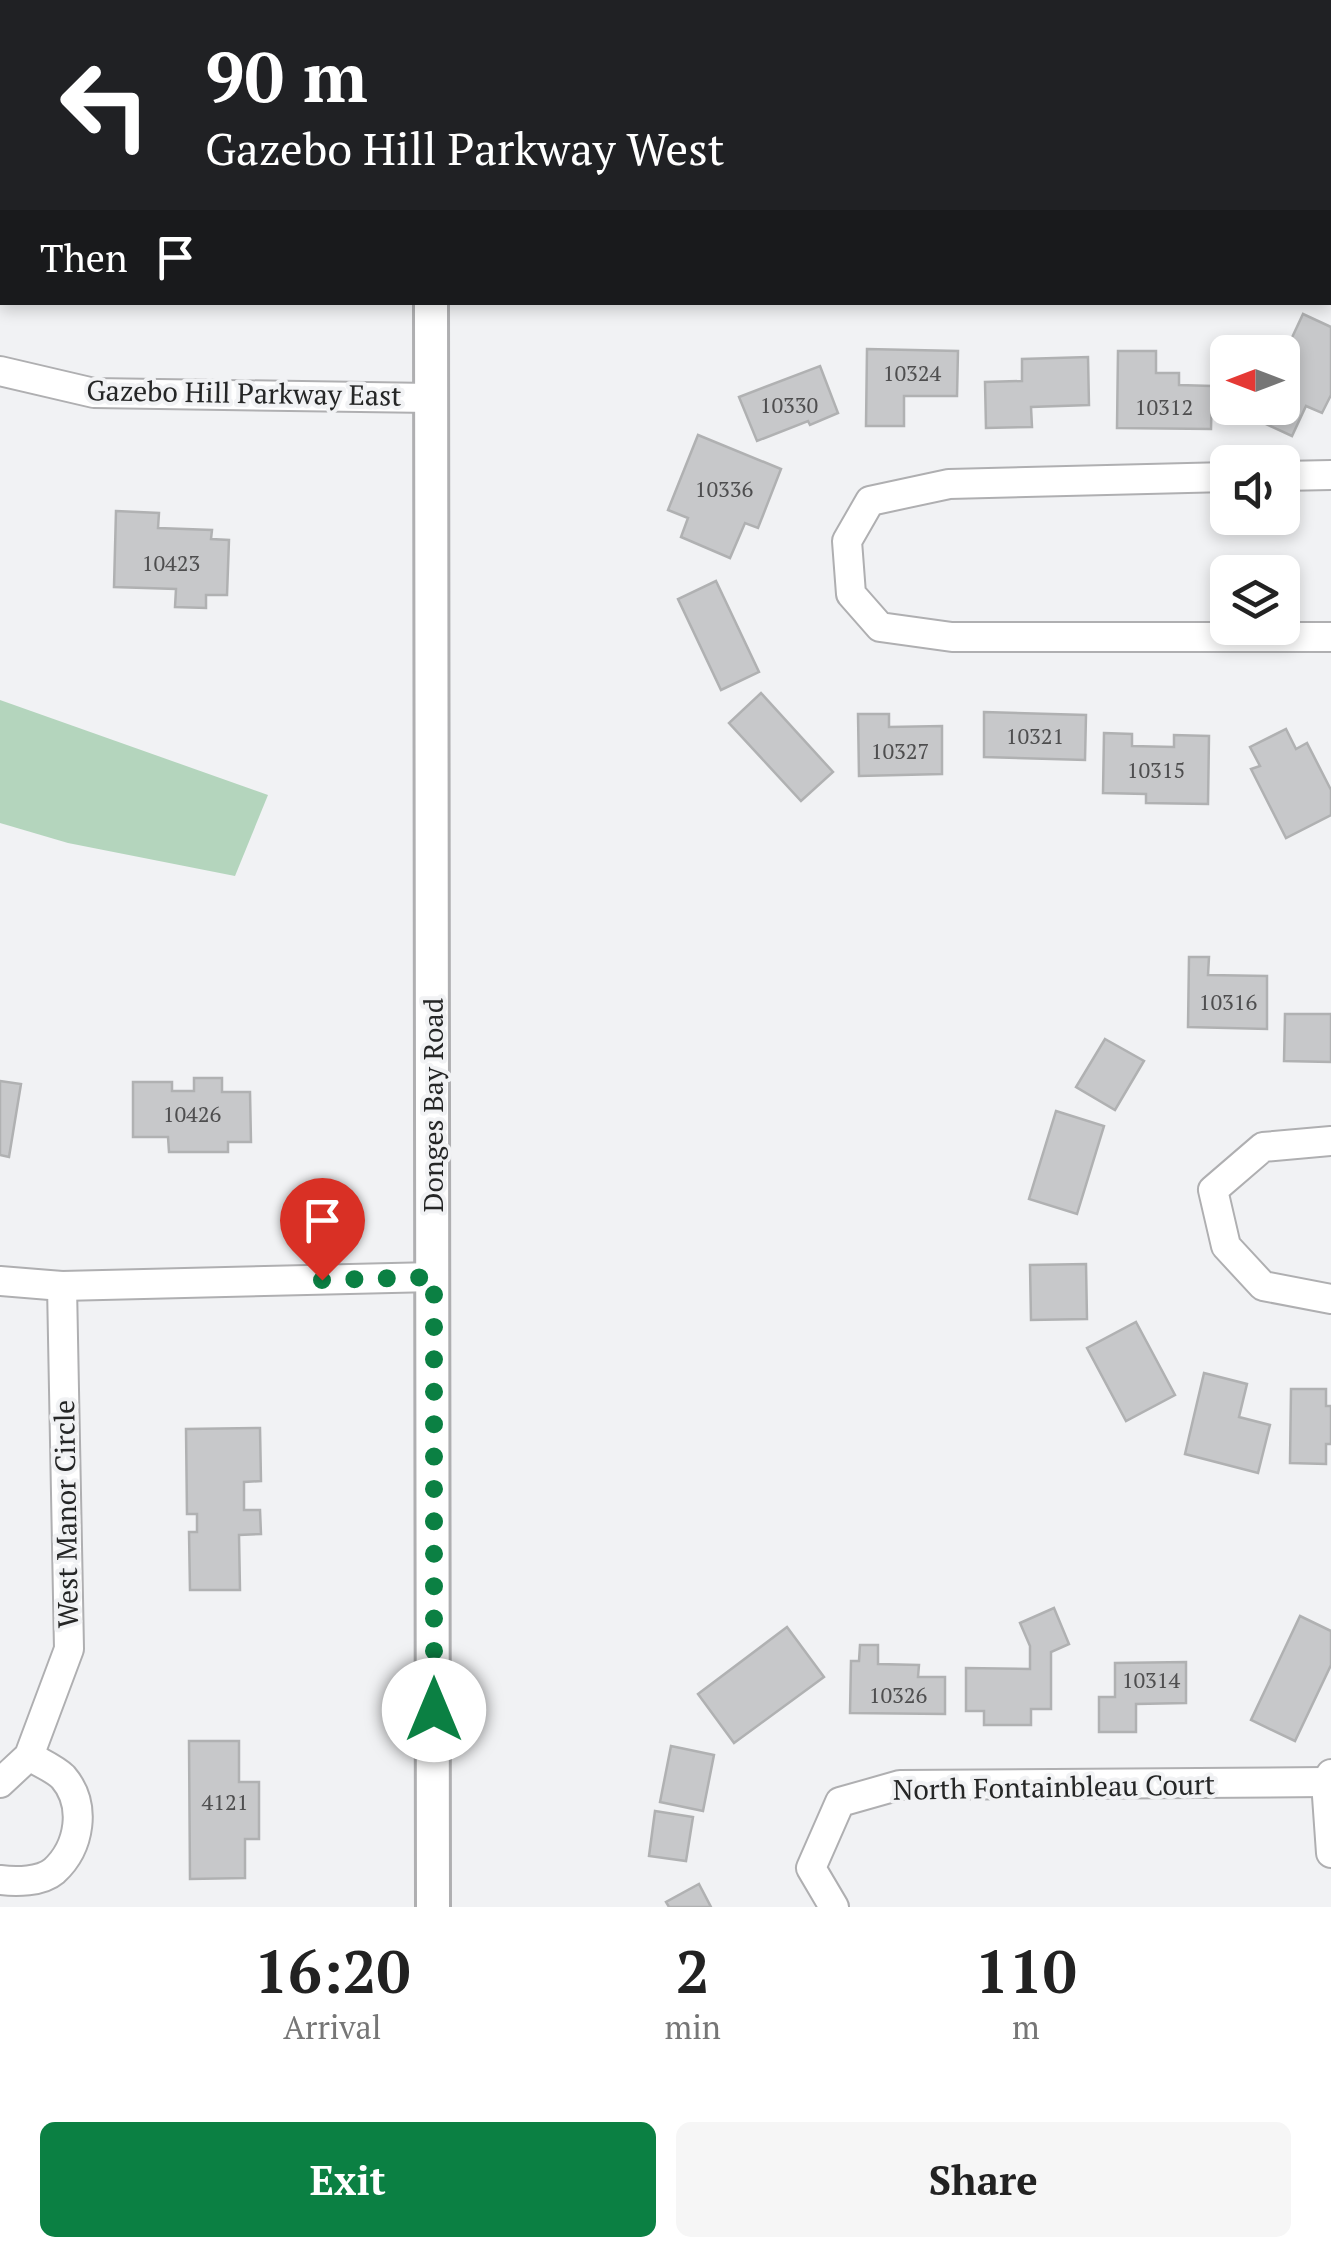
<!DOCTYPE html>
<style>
body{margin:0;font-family:"PT Serif",serif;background:#f6f6f6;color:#222;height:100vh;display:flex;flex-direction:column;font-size:38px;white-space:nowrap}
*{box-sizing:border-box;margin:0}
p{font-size:32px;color:#767676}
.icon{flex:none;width:55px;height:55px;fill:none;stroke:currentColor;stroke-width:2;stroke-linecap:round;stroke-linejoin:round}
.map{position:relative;height:1907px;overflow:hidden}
.details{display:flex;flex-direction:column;background:#fff;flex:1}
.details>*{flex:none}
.banner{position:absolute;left:0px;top:0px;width:1332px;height:305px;box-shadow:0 5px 15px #0003;background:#202124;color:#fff;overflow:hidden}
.needle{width:65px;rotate:270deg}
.controls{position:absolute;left:1210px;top:335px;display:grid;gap:20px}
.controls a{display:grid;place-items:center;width:90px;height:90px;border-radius:15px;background:#fff;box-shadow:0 5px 15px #0003;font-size:50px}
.pin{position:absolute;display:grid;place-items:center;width:85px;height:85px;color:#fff;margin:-102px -42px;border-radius:50% 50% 50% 0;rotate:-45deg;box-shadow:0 0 10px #0007}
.pin .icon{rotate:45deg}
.me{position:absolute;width:110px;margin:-55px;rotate:0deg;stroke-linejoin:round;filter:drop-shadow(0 0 8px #0008)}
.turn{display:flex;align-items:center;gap:35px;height:210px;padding:0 40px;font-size:45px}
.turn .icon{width:130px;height:130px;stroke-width:2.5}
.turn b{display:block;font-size:70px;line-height:85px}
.then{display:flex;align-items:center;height:95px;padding:0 40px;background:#0003;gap:20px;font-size:38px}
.eta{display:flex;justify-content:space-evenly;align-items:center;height:170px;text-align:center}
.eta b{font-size:60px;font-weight:800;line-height:70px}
.cta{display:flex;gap:20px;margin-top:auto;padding:20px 40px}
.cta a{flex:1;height:115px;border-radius:15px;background:#0b8043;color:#fff;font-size:40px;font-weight:800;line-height:115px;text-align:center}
.cta a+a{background:#f6f6f6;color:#222}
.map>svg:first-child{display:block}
.green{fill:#b4d5bd}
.building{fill:#c7c8ca;stroke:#b0b1b2;stroke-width:2.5}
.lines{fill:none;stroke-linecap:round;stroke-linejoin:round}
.minor-casing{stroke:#afafb1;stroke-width:32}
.tertiary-casing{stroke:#afafb1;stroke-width:38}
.minor{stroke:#fff;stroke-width:28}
.tertiary{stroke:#fff;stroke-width:32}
.route{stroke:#0b8043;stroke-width:18;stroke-dasharray:0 32.4}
.labels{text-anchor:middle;stroke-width:8;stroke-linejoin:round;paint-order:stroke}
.number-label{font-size:22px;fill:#4e4e4f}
.street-label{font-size:28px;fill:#252626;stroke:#f1f2f4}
</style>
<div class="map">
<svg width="1331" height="1907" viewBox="0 0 1331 1907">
<rect width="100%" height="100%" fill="#f1f2f4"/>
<polygon class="green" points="0,700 268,795 235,876 68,843 0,823"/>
<g class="building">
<polygon points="1303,314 1331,327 1331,395 1322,413 1306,406 1292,436 1255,419 1260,408 1282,408 1282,359"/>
<polygon points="867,349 958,351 957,396 904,396 904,426 866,426"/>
<polygon points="1118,351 1156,351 1156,373 1179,373 1179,385 1212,386 1211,429 1117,428"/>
<polygon points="1088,357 1089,405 1031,407 1032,427 986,428 985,382 1022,381 1022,359"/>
<polygon points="820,366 838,413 810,425 808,421 757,441 739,397"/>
<polygon points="698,435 781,469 758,528 745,523 730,558 681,537 688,518 668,510"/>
<polygon points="116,511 159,513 158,528 212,530 211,539 229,540 227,595 206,595 206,608 175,607 176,589 114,587"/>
<polygon points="716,581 759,672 721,690 678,599"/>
<polygon points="761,693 833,772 801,801 729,723"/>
<polygon points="984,712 1086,715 1085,760 984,757"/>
<polygon points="858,714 889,714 889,727 942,726 942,774 859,776"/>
<polygon points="1286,729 1296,749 1307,743 1331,790 1331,815 1286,838 1251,769 1260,766 1250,747"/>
<polygon points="1104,733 1132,734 1132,746 1174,747 1174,735 1209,736 1208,804 1146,803 1146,794 1103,793"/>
<polygon points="1189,957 1209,957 1208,975 1267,976 1267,1029 1188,1027"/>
<polygon points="1285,1014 1331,1014 1331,1062 1284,1061"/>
<polygon points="1105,1039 1144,1061 1115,1110 1076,1087"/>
<polygon points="194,1078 222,1078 222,1092 250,1092 251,1142 228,1142 228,1152 169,1152 168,1137 133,1137 133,1082 172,1082 172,1091 194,1091"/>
<polygon points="0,1081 21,1084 9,1157 0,1155"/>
<polygon points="1056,1111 1104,1126 1077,1214 1029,1199"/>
<polygon points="1086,1264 1087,1319 1031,1320 1030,1265"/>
<polygon points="1136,1322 1175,1395 1126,1421 1087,1348"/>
<polygon points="1204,1373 1247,1384 1239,1417 1270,1425 1258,1473 1185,1454"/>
<polygon points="1291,1389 1326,1389 1326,1406 1331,1406 1331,1444 1326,1444 1326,1464 1290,1463"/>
<polygon points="260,1428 261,1481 244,1482 244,1510 260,1510 261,1534 239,1535 240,1590 190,1590 189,1532 197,1532 197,1514 187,1514 186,1429"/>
<polygon points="1054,1608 1069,1644 1051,1652 1051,1709 1031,1709 1031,1725 984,1725 984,1711 966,1711 966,1668 1030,1669 1030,1646 1020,1623"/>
<polygon points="1300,1616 1331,1631 1331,1665 1295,1741 1251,1720"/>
<polygon points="787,1627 824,1677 734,1743 698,1694"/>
<polygon points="860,1645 878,1645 878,1664 919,1665 918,1677 945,1677 945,1714 850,1713 851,1661 859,1661"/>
<polygon points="1186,1662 1186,1703 1136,1704 1136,1732 1099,1732 1099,1697 1115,1697 1115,1663"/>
<polygon points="189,1741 239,1741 239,1782 259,1782 259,1839 245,1839 245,1878 190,1879"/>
<polygon points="671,1746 714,1755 703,1811 660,1802"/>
<polygon points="655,1811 693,1817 686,1861 649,1856"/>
<polygon points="699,1884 711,1907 669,1907 666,1902"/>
</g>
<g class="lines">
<defs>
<g id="minor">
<polyline points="1301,0 1331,1"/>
<polyline points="0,371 94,393 431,398"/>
<polyline points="1282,476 1331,475"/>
<polyline points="1228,477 949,484 870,501 847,541 851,594 880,627 952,637 1331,637"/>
<polyline points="1331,1141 1263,1147 1213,1190 1226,1246 1263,1286 1331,1299"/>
<polyline points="0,1281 62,1286 434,1277"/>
<polyline points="1331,1774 1326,1782 1331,1853"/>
<polyline points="0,1783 29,1756 69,1649 62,1286"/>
<path d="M 0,1880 C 16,1882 41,1882 54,1871 C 80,1847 87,1805 63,1777 C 55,1769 39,1762 29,1756"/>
<polyline points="834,1907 811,1868 840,1802 900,1785 1326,1782"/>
</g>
<g id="tertiary">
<polyline points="433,2 433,0"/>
<polyline points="431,302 433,1907"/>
</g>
</defs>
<use href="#minor" class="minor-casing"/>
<use href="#tertiary" class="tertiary-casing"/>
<use href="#minor" class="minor"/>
<use href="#tertiary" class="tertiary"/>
</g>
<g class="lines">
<polyline class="route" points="322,1280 434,1277 434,1710"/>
</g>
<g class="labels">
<g class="number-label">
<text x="912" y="381">10324</text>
<text x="789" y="413">10330</text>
<text x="1164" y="415">10312</text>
<text x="724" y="497">10336</text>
<text x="171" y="571">10423</text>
<text x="1035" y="744">10321</text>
<text x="900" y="759">10327</text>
<text x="1156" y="778">10315</text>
<text x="1228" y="1010">10316</text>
<text x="192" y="1122">10426</text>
<text x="1151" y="1688">10314</text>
<text x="898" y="1703">10326</text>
<text x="225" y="1810">4121</text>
</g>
<g class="street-label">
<text transform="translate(244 393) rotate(1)" y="10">Gazebo Hill Parkway East</text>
<text transform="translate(433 1105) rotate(-90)" y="10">Donges Bay Road</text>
<text transform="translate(66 1514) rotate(-91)" y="10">West Manor Circle</text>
<text transform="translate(1054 1787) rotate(-1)" y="10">North Fontainbleau Court</text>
</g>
</g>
</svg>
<div class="controls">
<a><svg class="needle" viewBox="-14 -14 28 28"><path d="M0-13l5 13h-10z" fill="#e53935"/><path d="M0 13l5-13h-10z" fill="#767676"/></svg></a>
<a><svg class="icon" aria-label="sound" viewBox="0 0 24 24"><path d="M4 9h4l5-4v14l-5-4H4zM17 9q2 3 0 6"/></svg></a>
<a><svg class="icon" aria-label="layers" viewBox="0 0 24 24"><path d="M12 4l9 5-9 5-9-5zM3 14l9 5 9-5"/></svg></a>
</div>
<div class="pin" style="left:322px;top:1280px;background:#d93025"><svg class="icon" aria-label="arrive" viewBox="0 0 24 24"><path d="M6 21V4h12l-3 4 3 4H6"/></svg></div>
<svg class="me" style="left:434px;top:1710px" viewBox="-20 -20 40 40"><circle r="19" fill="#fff"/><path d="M0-13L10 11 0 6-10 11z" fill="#0b8043"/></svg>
<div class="banner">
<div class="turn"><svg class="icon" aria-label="left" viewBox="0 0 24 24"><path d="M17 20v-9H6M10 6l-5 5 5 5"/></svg><div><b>90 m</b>Gazebo Hill Parkway West</div></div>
<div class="then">Then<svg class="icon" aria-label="arrive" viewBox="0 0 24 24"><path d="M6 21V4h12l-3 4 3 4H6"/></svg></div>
</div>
</div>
<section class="details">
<div class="eta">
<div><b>16:20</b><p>Arrival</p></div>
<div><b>2</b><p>min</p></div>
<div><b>110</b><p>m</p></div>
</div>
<div class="cta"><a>Exit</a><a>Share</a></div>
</section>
